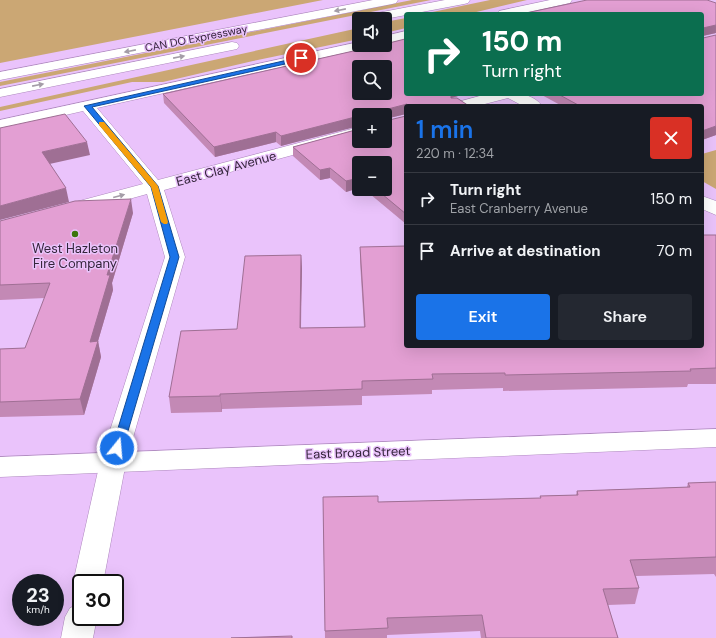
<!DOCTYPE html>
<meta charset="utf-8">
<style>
body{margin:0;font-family:"DM Sans",sans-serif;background:#242831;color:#f1f3f6;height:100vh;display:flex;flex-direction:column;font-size:15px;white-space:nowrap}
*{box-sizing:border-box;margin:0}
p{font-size:13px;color:#9ea1a6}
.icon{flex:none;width:22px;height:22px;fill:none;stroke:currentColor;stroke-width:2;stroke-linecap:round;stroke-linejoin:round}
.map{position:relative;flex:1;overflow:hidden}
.side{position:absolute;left:404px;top:104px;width:300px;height:244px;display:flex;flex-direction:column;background:#171b24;border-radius:4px;box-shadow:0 4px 16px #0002}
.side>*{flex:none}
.top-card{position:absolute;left:404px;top:12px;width:300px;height:84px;border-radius:4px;box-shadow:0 4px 16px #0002;background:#0b6e4f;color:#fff;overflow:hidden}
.tools{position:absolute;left:352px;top:12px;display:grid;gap:8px}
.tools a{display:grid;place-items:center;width:40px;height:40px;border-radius:4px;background:#171b24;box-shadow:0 4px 16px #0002;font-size:20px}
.speed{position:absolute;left:12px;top:574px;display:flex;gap:8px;font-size:20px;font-weight:700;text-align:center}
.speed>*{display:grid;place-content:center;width:52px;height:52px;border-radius:50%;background:#171b24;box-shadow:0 4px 16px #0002;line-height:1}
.speed small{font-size:10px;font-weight:400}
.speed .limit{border:2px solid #111;border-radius:6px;background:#fff;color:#111}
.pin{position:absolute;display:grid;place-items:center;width:34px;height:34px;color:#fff;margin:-17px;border:2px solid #fff;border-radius:50%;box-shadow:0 1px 4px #0007}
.me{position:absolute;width:44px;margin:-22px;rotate:17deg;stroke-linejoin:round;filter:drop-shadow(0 0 3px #0008)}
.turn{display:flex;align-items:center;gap:14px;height:84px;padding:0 12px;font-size:18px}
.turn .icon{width:52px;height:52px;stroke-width:2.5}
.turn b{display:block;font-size:28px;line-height:34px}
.round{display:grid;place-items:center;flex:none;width:42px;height:42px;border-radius:4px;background:#242831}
.headline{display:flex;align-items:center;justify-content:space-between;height:68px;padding:0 12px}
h1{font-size:24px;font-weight:600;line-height:30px;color:#1a73e8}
.primary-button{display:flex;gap:8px;margin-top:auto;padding:8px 12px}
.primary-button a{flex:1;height:46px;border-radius:4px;background:#1a73e8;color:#fff;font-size:16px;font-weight:600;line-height:46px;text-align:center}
.primary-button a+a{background:#242831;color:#f1f3f6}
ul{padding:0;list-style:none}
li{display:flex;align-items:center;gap:12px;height:52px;padding:0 12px;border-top:1px solid #363941}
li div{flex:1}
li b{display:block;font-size:15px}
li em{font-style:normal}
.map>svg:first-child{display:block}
.green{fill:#cba774}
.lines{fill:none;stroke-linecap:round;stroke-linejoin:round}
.minor-casing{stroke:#ad88bd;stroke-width:1}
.major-casing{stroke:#ad88bd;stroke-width:1}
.highway-casing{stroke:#ad88bd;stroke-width:1}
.minor{fill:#fff;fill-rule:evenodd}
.major{fill:#fff;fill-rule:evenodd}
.highway{fill:#fff;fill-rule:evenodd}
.wall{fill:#c389b5}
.shaded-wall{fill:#9f6f94}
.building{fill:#e39fd3;stroke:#9f6f94;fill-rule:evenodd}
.oneway{fill:#a49da7}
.route{fill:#1a73e8;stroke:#114b97}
.slow{fill:#f59e0b}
.poi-dot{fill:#3b760b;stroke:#eac3fb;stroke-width:1.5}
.labels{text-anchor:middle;stroke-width:3;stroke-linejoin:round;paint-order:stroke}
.far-street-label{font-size:11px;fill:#34253b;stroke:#eac3fb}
.street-label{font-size:13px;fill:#34253b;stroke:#eac3fb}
.poi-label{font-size:13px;fill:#34253b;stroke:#eac3fb}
</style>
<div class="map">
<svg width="716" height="638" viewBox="0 0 716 638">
<rect width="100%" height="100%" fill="#eac3fb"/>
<g class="green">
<polygon points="0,0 323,0 0,63"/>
<polygon points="412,0 431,0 0,86 0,82"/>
<polygon points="490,0 527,0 468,14 423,14"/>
<polygon points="406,18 406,28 385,33 385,22"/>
<polygon points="359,28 359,39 253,61 163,82 132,82 0,111 0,107"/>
<polygon points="716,150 716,189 702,181 702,154"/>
</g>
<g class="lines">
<defs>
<g id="minor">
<polygon points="550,0 572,0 570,3 520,14 497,14 499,11"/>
<polygon points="406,31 406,39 385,44 385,36"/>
<polygon points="359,42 359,45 369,45 367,48 362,49 97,108 158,180 359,127 359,137 164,190 185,257 126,462 103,583 81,583 81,593 77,592 73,583 100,462 165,257 147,194 75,214 68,212 66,208 68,204 143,184 83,111 0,130 0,120"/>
<path d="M 487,94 C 504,94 530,89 542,106 L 523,106 L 508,98 L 477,106 L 451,106 L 454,103 Z"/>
<polygon points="702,196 716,201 716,215 702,209"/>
<polygon points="81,604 81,617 97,617 93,638 61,638 65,617 70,608"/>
</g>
<g id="major">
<polygon points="373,0 398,0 396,3 392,4 0,80 0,72"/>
<polygon points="445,0 470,0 468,3 464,4 385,19 366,18 368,15 372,14"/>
<polygon points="232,42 237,43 239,46 237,49 0,97 0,89"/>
</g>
<polygon id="highway" points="716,429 716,447 0,477 0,457"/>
</defs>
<use href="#minor" class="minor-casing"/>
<use href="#major" class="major-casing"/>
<use href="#highway" class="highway-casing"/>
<use href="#minor" class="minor"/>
<use href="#major" class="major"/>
<use href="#highway" class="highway"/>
</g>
<g class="wall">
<polygon points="716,3 716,33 703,36 716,135 702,140 702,106 562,106 540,94 702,94 702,14"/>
<polygon points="163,94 465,94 451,98 406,106 406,114 385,119 385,115 281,146 276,142 215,157 164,103"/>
<polygon points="406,116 406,224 364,189 385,189 359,163 359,188 346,192 330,178 320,180 293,156 293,147"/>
<polygon points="133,213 112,283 113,290 98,341 101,357 84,415 0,417 0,349 25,348 45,298 0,300 0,221"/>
<polygon points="716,235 716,384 688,384 687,387 503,391 503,388 432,390 432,394 362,396 362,405 222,409 222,412 171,413 169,397 237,329 301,255 302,269 301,328 364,327 360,261 360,247 406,346 702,346"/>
<polygon points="716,482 716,577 714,574 636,576 639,588 635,604 608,605 618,638 481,638 480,631 387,635 387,638 325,638 323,497 378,502 540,498 540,496 576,495 577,491 687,487 688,483"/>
</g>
<g class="shaded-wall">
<polygon points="716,25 716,33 702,36 703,28"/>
<polygon points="444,94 465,94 451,98"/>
<polygon points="407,104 407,106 406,106 406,114 385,119 385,115 384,115 384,110"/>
<polygon points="359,116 359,126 281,146 281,136"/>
<polygon points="716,126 716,135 702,140 702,131"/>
<polygon points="276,132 276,142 215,157 214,147"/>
<polygon points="87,142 90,155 45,165 42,152"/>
<polygon points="330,168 330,178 320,180 320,170"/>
<polygon points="359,178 359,188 346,192 346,181"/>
<polygon points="66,188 69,202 0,220 0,206"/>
<polygon points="131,199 133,213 112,283 113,290 96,348 98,341 101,357 84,415 80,399 90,342 107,275"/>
<polygon points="301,255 302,269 300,344 300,328"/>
<polygon points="220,394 222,409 222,412 220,396"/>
</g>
<g class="building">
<polygon points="587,0 707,0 716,3 716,25 703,28 703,38 716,35 716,126 702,131 702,106 580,106 558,94 702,94 702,14 521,14"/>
<path d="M 405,39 L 406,40 L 406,94 L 450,94 L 451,95 L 451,98 L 457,98 L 469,106 L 407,106 L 407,104 L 384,110 L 384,115 L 359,115 L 359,116 L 281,136 L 276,132 L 214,147 L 163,94 L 380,45 L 385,45 L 385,44 ZM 359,67 L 385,67 L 385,93 L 359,93 Z"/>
<polygon points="65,114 87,142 42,152 66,188 0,206 0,128"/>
<polygon points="406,116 406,214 376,189 385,189 385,163 359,163 359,178 346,181 330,168 320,170 293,147 359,129 359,141 385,141 385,121"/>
<polygon points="131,199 107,275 110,275 90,342 98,341 80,399 0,402 0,349 25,348 50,283 0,285 0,221 75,201"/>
<polygon points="702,235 716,235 716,368 690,369 691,371 505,375 505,373 432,374 433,379 362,381 362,389 220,394 220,396 169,397 181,331 237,329 245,256 301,255 300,328 365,327 360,247 406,246 406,346 702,346"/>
<polygon points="716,482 716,557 630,560 639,588 603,589 618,638 486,638 482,615 387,618 388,628 325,631 323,497 378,496 378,502 541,498 540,496 578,495 577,491 690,487 688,483"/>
<polygon points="292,636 292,638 231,638"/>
</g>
<defs><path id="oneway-solid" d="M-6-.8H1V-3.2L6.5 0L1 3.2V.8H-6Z"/></defs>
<g class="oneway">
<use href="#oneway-solid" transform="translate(340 10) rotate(169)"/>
<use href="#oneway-solid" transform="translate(130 51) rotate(169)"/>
<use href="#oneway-solid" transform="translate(179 57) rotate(-11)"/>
<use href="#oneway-solid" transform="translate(38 85) rotate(-11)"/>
<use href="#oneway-solid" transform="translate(119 196) rotate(-15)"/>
</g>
<polygon class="route" points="301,57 303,57 303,60 92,107 158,186 179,257 123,448 121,450 113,450 112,448 170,257 151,187 84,106"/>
<polygon class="slow" points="99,122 104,122 158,186 168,222 167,224 164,224 161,222 151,187 99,125"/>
<circle class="poi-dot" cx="75" cy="234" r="4"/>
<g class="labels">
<g class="far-street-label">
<text transform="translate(196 38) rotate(-11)" y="4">CAN DO Expressway</text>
</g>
<g class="street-label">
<text transform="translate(226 168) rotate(-15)" y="5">East Clay Avenue</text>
<text transform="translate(358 452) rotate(-2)" y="5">East Broad Street</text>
</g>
<g class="poi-label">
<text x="75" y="253">West Hazleton<tspan x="75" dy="15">Fire Company</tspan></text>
</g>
</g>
</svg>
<div class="tools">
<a><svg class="icon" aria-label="sound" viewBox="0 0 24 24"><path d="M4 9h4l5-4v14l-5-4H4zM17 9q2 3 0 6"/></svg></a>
<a><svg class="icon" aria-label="search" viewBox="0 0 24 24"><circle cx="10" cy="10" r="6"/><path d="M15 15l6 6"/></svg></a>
<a>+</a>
<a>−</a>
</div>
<div class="speed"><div>23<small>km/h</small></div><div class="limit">30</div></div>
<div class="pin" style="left:301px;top:58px;background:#d93025"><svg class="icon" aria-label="arrive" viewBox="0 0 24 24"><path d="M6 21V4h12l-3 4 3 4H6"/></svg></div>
<svg class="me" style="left:117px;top:448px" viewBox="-20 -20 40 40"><circle r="17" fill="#1a73e8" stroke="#fff" stroke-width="3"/><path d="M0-11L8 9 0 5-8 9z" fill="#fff"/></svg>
<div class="top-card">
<div class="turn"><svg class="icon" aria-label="right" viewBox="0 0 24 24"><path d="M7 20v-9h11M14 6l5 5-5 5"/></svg><div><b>150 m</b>Turn right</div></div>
</div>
<section class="side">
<div class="headline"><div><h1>1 min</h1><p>220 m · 12:34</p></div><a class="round" style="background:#d93025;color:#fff"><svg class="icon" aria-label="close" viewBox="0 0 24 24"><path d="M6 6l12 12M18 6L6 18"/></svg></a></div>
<ul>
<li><svg class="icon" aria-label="right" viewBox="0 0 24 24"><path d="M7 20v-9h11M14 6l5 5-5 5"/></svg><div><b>Turn right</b><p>East Cranberry Avenue</p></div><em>150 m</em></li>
<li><svg class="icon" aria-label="arrive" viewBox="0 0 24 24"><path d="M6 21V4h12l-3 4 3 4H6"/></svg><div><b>Arrive at destination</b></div><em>70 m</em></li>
</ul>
<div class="primary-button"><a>Exit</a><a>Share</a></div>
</section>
</div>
